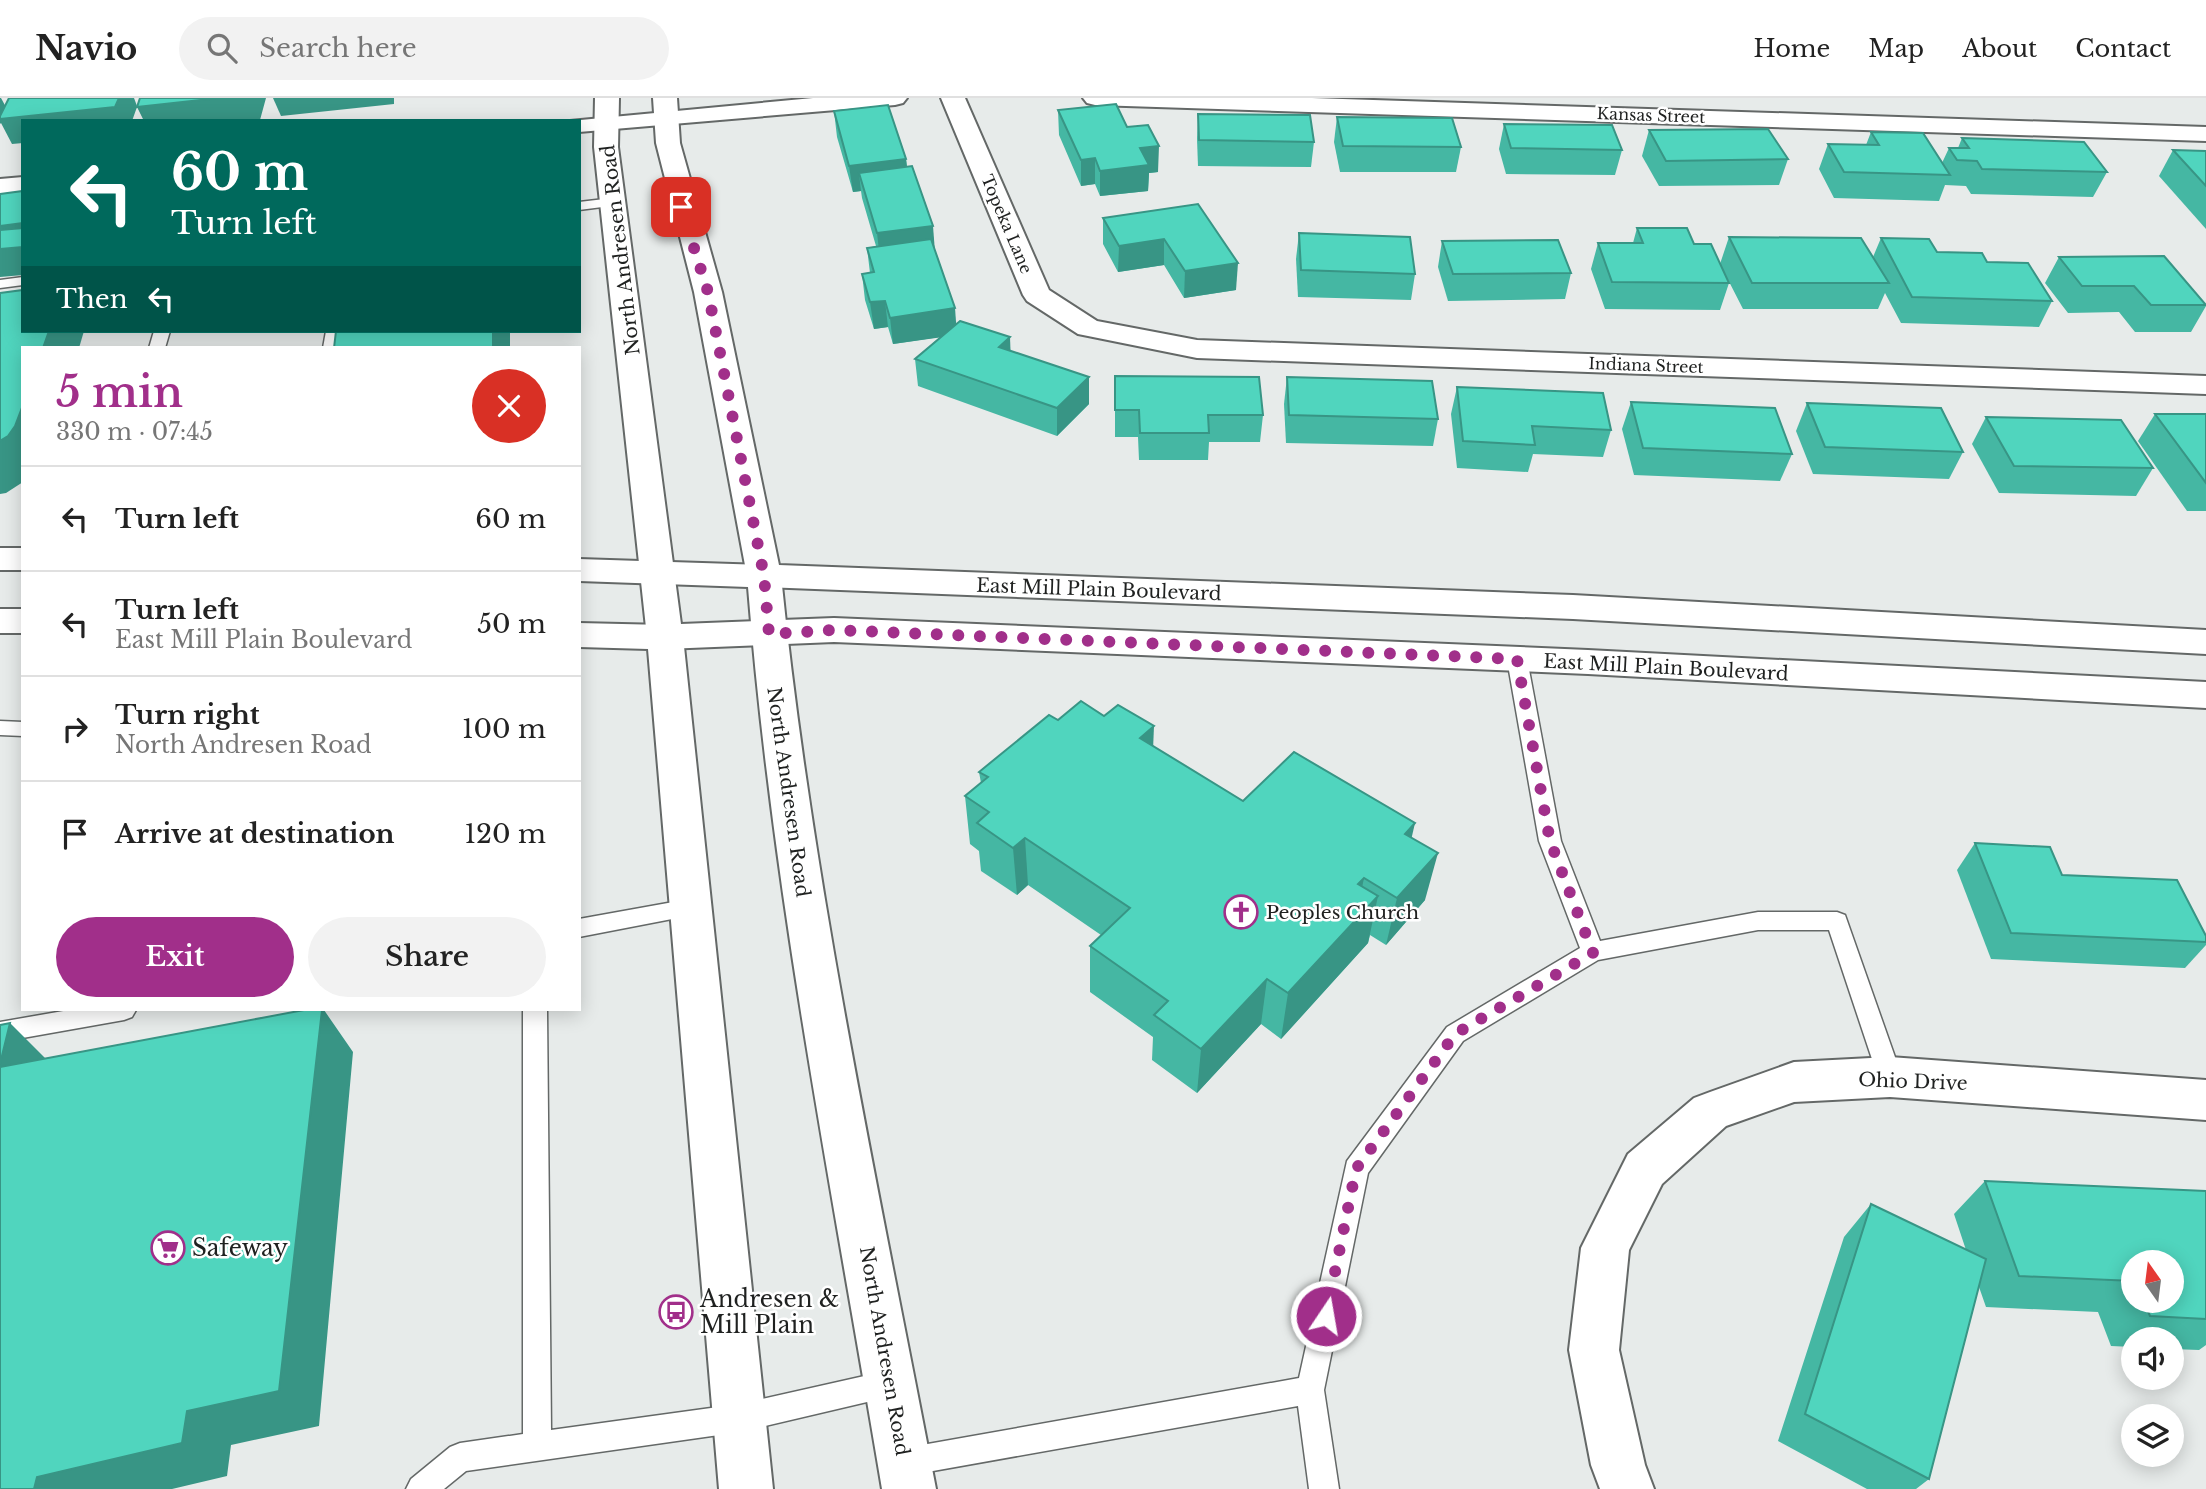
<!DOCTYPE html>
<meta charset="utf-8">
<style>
body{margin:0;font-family:"Libre Baskerville",serif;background:#f2f2f2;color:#222;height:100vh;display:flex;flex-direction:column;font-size:26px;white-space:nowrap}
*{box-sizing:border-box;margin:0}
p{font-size:23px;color:#767676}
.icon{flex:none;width:38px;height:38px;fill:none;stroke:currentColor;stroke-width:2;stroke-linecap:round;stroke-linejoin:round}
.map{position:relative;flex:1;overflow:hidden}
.drawer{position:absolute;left:21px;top:248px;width:560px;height:665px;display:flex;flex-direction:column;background:#fff;border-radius:0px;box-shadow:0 4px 18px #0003}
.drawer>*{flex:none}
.hud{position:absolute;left:21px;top:21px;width:560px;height:214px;border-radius:0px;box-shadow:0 4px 18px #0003;background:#00695c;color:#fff;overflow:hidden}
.needle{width:46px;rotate:346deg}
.fabs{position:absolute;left:2121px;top:1152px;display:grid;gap:14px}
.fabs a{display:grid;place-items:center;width:63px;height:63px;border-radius:50%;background:#fff;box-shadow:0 4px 18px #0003;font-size:35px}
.pin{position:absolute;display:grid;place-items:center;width:60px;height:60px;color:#fff;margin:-30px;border-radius:14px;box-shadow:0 4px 10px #0006}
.me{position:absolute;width:77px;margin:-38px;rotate:12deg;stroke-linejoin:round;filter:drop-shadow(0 0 5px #0008)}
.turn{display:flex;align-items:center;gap:24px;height:147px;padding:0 35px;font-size:32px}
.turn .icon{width:91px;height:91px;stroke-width:2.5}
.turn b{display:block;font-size:49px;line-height:60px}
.then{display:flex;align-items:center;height:66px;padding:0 35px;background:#0003;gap:14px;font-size:26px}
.round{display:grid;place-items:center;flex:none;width:74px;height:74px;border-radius:37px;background:#f2f2f2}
.overview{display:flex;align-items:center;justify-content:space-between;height:119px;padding:0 35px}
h1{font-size:42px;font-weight:600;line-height:52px;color:#a12f8a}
.button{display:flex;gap:14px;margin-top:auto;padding:14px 35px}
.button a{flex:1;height:80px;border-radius:42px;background:#a12f8a;color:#fff;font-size:28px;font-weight:600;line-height:80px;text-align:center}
.button a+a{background:#f2f2f2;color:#222}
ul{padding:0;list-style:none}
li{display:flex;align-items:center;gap:21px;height:105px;padding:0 35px;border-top:2px solid #e0e0e0}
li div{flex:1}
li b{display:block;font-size:26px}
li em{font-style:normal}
header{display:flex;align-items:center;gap:42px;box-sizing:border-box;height:98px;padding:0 35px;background:#fff;border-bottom:2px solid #e0e0e0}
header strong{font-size:33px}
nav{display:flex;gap:38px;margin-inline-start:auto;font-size:24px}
.search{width:490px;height:63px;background:#f2f2f2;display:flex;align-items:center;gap:18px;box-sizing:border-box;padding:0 24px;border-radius:38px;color:#767676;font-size:26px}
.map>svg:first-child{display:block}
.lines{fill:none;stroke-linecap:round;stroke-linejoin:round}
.lane-casing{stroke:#646867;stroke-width:3}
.street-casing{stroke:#646867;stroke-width:4}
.secondary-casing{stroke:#646867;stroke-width:4}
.primary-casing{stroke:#646867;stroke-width:4}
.lane{fill:#fff;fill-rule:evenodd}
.street{fill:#fff;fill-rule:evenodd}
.secondary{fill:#fff;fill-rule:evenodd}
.primary{fill:#fff;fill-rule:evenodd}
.wall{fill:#45b7a3;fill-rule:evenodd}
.shaded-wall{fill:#389585}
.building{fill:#50d5be;stroke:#389585;stroke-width:2}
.route{stroke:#a12f8a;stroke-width:12;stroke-dasharray:0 21.6}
.labels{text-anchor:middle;stroke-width:5;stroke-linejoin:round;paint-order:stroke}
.far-street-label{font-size:16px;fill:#1f2120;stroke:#fff}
.street-label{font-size:19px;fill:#1f2120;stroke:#fff}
.poi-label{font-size:19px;fill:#1f2120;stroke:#fff;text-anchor:start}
.near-poi-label{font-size:23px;fill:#1f2120;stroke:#fff;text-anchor:start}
</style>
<header>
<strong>Navio</strong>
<div class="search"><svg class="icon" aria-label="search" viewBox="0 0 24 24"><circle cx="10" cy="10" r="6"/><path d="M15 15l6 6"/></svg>Search here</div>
<nav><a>Home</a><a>Map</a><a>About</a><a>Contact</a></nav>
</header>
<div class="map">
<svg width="2206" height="1391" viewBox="0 0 2206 1391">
<rect width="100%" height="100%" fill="#e7ebea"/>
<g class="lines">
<defs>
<g id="lane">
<polygon points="613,100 618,101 618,107 579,112 579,104"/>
<polygon points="23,179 23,187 0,190 0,182"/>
<polygon points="154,233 170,233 165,250 149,250"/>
<polygon points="326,233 342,233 339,250 323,250"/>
<polygon points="1517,554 1524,556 1527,561 1561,743 1600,843 1758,814 1837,814 1845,817 1902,979 1899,987 1890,990 1881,987 1878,979 1829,832 1758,832 1598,862 1463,943 1368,1075 1324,1292 1339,1391 1309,1391 1298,1308 905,1378 895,1374 891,1364 895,1354 905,1350 1299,1280 1347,1063 1447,929 1580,850 1539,743 1507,561 1510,556"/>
<polygon points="0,623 23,624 23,638 0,637"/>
<polygon points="690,801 698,804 701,810 698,816 579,839 579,821"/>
<polygon points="69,912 136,912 132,919 124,922 0,944 0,924"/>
<polygon points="523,912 547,912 551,1332 740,1306 891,1272 901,1276 905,1286 901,1296 740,1334 466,1373 444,1391 406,1391 411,1381 450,1349 460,1345 523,1336"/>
</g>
<g id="street">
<polygon points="813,0 907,0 903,5 895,7 579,34 579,23 570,23"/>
<polygon points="941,0 965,0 1049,192 1097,223 1197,242 2206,278 2206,296 1197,260 1088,238 1078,236 1027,203 1023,197"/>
<polygon points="1083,0 1312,0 2206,29 2206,43 1095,7 1087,5"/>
<polygon points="23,79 23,95 0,97 0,81"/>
<polygon points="1890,959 2206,982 2206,1022 1890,999 1794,1004 1726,1028 1662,1086 1629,1152 1619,1252 1645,1367 1654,1391 1600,1391 1591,1367 1569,1252 1581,1150 1628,1056 1694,1000 1710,994 1794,964"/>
</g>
<g id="secondary">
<rect x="0" y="450" width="23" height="22"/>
<path d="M 579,461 L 764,467 L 776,470 L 781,478 C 812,785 878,1088 936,1391 L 882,1391 C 832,1091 772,792 748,489 L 579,483 Z"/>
<rect x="0" y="511" width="23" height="24"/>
<polygon points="579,525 665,527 677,530 683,539 773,1391 719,1391 648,551 579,549"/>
</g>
<g id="primary">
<polygon points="595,0 619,0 618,49 681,526 834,520 1588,552 2206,584 2206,610 1588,576 834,544 665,551 653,548 647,539 594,49"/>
<polygon points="653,0 677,0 680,45 722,194 779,467 1573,497 2206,532 2206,556 1573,521 764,489 752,486 747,478 694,194 656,45"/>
</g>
</defs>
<use href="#lane" class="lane-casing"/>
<use href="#street" class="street-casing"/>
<use href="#secondary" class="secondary-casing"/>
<use href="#primary" class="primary-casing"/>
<use href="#lane" class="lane"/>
<use href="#street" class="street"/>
<use href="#secondary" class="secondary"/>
<use href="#primary" class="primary"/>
</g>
<g class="wall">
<polygon points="1058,12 1127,29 1158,74 1149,75 1148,93 1100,98 1095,86 1081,88 1059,37"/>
<polygon points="834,13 906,61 907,69 935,152 956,226 1010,239 1010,253 1089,306 1057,338 918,288 915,261 940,239 893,246 888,229 874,231 865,202 862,176 870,175 867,150 876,148 862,100 861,93 853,94 837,39"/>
<polygon points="1198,16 1314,44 1311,69 1198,68 1197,41"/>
<polygon points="1337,19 1461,49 1456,74 1340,74 1334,44"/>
<polygon points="1504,26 1622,52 1615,77 1506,76 1499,51"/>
<polygon points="1649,32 1788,61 1779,87 1659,88 1642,58"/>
<polygon points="1871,34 1942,65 1949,50 1958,50 1962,40 2107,74 2093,99 1971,96 1966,88 1945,87 1939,103 1834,100 1819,71 1828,46 1866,47"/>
<polygon points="2173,52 2206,53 2206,131 2159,78"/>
<polygon points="1198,106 1236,192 1184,200 1164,167 1118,174 1103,146 1103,120"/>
<polygon points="1637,130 1694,146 1729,185 1720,212 1605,211 1591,171 1598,145 1633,145"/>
<polygon points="1299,135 1415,176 1411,202 1298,199 1296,161"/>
<polygon points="1729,139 1873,159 1881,140 1937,154 1987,164 2052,203 2039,229 1901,225 1885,195 1878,211 1743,211 1720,166"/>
<polygon points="1442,143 1571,175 1565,201 1448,203 1438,169"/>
<polygon points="2059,159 2206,206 2206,208 2191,234 2135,234 2119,214 2068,215 2045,185"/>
<polygon points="1115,278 1263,317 1260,344 1209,344 1208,362 1139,362 1138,339 1115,339"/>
<polygon points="1287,279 1438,321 1433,348 1286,345 1284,306"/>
<polygon points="1457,289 1611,332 1603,359 1533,356 1528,374 1457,370 1451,316"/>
<polygon points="1631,304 1792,356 1780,383 1634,377 1622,331"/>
<polygon points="1807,305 1963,354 1949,381 1813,376 1796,333"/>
<polygon points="2155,316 2206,316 2206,413 2187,413 2138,343"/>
<polygon points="1986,319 2153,370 2136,398 1999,395 1972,346"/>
<polygon points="1153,648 1243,703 1412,739 1425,802 1386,847 1370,837 1368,845 1281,941 1261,926 1197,995 1152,962 1153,939 1090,894 1090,848 1101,837 1028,787 1017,797 981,773 979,753 970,746 965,698 981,685 979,674"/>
<polygon points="1975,745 2062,777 2206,838 2206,847 2185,870 1991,861 1957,772"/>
<path d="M 1985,1083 L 2206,1093 L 2206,1247 L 2199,1252 L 2172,1251 L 2172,1241 L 2133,1241 L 2133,1249 L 2111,1248 L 2098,1214 L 1986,1209 L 1979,1189 L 1929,1381 L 1916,1391 L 1867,1391 L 1778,1343 L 1844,1139 L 1871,1106 L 1966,1152 L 1954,1116 ZM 2133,1164 L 2172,1202 L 2133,1202 Z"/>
</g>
<g class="shaded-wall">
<polygon points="0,0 1,0 7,11 119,0 134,0 137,8 219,0 266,0 260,22 250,23 144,23 137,9 132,23 23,23 23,45 12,46 1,25 0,26"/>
<polygon points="273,0 394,0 394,6 281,18"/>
<polygon points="1159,48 1158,74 1149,75 1148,93 1100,98 1100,73 1140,50"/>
<polygon points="1095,60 1095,86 1081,88 1081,62"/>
<polygon points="906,61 909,87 859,75 861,93 853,94 849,68"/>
<polygon points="23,125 23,177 0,179 0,128"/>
<polygon points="933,128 935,154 880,161 877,135"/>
<polygon points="1164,141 1164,167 1118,174 1119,148"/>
<polygon points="1238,165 1236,192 1184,200 1185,173"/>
<polygon points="885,203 888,229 874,231 870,204"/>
<polygon points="955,210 957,237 893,246 890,220"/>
<polygon points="49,233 84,233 79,250 43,250"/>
<rect x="493" y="233" width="17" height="17"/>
<polygon points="1010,239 1011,266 999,249"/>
<polygon points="1089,279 1089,306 1057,338 1057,310"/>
<polygon points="23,307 23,384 6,395 0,396 0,343"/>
<polygon points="1154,628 1152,677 1140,640"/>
<polygon points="1415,725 1404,773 1405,736"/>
<polygon points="1025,740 1028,787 1017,797 1013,750"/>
<polygon points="1438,755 1425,802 1386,847 1397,800"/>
<polygon points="1364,780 1355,824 1378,798 1368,845 1281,941 1288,895 1358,786"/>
<polygon points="1267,881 1261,926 1197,995 1201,951"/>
<polygon points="322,912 324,912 353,954 319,1328 231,1347 227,1378 172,1391 34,1391 37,1379 187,1313"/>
<polygon points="10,925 55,970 0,970 0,966"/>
</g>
<g class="building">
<polygon points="9,0 119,0 115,9 0,21 0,18"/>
<polygon points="140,0 219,0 137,9"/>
<polygon points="1116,6 1127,29 1148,27 1159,48 1140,50 1149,67 1100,73 1095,60 1081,62 1058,12"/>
<polygon points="888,7 906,61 849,68 834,13"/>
<polygon points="1198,16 1310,17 1314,44 1199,42"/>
<polygon points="1337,19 1452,20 1461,49 1343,48"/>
<polygon points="1504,26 1612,27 1622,52 1511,50"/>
<polygon points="1768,31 1788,61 1666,63 1649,32"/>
<polygon points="1871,34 1923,35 1950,77 1844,74 1828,46 1879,47"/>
<polygon points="1962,40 2084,44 2107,74 1982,71 1977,63 1957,62 1949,50 1969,50"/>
<polygon points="2173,52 2206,53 2206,88"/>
<polygon points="912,68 933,128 877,135 859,75"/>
<polygon points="23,93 23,125 0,128 0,96"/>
<polygon points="1198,106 1238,165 1185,173 1164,141 1119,148 1103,120"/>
<polygon points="23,130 23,149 0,151 0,132"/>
<polygon points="1637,130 1687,130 1694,146 1711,146 1729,185 1612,184 1598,145 1643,145"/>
<polygon points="1299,135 1410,139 1415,176 1301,172"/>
<polygon points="1729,139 1861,140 1889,185 1752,185"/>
<polygon points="1881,140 1929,141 1937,154 1982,155 1987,164 2028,165 2052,203 1912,199"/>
<polygon points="931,141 955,210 890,220 885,203 870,204 862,176 874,174 867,150"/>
<polygon points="1558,142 1571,175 1453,176 1442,143"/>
<polygon points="2164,158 2206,207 2151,207 2134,188 2082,188 2059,159"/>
<polygon points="23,192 23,233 49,233 43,250 23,250 23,307 15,328 8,338 0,343 0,195"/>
<polygon points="960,223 1010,239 999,249 1089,279 1057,310 915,261"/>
<polygon points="336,233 493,233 493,250 334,250"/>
<polygon points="1115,278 1259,279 1263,317 1208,317 1209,335 1140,335 1139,312 1115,312"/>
<polygon points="1287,279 1432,283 1438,321 1289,317"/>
<polygon points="1457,289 1603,295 1611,332 1532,328 1535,347 1463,343"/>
<polygon points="1631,304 1775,310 1792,356 1643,350"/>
<polygon points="1807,305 1941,310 1963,354 1825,349"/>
<polygon points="2155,316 2206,316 2206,385"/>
<polygon points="1986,319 2121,322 2153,370 2014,368"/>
<polygon points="1081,603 1104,618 1118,607 1154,628 1140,640 1243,703 1294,654 1415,725 1405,736 1438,755 1397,800 1364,780 1358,786 1378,798 1288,895 1267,881 1201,951 1154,917 1168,903 1090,848 1130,810 1025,740 1013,750 977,725 989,714 965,698 988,679 979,674 1049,617 1058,622"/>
<polygon points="1975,745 2050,749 2062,777 2177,782 2206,838 2206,844 2011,835"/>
<polygon points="304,912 322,912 279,1293 187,1313 182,1345 37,1379 34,1391 0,1391 0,969"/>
<polygon points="10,925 0,966 0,927"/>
<polygon points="1985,1083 2206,1093 2206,1221 2150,1218 2143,1202 2172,1202 2172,1164 2133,1164 2133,1183 2019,1178"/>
<polygon points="1871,1106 1986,1161 1929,1381 1805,1316"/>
</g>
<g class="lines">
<polyline class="route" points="681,109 708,194 764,478 769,536 834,532 1517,561 1550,743 1593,855 1455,936 1439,958 1356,1071 1326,1218"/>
</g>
<defs>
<symbol id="church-ring" viewBox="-11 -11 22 22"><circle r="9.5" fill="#fff" stroke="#a12f8a" stroke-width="1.5"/><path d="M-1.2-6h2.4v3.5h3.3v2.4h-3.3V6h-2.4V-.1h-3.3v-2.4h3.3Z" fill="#a12f8a"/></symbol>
<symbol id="supermarket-ring" viewBox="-11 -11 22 22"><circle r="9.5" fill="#fff" stroke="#a12f8a" stroke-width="1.5"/><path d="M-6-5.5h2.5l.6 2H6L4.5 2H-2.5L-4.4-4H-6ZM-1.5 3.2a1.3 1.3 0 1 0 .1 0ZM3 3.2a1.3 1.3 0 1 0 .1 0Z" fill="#a12f8a"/></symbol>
<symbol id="bus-ring" viewBox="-11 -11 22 22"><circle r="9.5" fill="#fff" stroke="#a12f8a" stroke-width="1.5"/><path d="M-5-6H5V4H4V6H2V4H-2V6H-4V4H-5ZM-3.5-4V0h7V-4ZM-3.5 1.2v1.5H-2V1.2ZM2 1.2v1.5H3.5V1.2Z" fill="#a12f8a"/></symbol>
</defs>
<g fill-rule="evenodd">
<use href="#church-ring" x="1222" y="795" width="38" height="38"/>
<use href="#supermarket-ring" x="149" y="1131" width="38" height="38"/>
<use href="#bus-ring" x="657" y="1195" width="38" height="38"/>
</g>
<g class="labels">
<g class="far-street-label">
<text transform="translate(1651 17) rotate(2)" y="6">Kansas Street</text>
<text transform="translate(1007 126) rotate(67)" y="6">Topeka Lane</text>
<text transform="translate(1646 267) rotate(2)" y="6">Indiana Street</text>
</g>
<g class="street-label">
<text transform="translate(620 152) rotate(-97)" y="7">North Andresen Road</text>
<text transform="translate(1099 491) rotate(2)" y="7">East Mill Plain Boulevard</text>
<text transform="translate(1666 569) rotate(3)" y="7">East Mill Plain Boulevard</text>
<text transform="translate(789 694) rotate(82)" y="7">North Andresen Road</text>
<text transform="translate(1913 983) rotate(2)" y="7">Ohio Drive</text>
<text transform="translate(885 1253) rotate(80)" y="7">North Andresen Road</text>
</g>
<g class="poi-label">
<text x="1266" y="821">Peoples Church</text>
</g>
<g class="near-poi-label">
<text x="192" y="1158">Safeway</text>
<text x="700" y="1209">Andresen &amp;<tspan x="700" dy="26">Mill Plain</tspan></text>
</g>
</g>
</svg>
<div class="fabs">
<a><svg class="needle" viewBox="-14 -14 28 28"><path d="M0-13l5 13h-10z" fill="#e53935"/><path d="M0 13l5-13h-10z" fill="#767676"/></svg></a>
<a><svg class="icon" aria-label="sound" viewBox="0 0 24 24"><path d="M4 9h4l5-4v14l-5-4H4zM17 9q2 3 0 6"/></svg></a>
<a><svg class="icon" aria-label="layers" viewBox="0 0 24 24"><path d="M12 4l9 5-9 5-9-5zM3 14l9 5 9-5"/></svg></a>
</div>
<div class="pin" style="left:681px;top:109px;background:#d93025"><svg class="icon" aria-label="arrive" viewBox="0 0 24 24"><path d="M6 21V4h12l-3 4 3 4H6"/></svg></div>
<svg class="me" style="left:1326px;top:1218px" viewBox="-20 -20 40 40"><circle r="17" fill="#a12f8a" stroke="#fff" stroke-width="3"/><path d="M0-11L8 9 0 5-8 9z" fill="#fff"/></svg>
<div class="hud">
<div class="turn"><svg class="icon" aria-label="left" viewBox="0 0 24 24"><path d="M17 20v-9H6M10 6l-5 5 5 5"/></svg><div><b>60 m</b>Turn left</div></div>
<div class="then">Then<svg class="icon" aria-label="left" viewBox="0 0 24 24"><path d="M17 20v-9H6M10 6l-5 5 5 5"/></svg></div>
</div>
<section class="drawer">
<div class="overview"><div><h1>5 min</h1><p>330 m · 07:45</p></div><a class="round" style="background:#d93025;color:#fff"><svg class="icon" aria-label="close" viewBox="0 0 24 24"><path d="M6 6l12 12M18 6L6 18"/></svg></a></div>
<ul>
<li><svg class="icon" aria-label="left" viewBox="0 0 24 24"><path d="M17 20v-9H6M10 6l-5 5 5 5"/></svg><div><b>Turn left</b></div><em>60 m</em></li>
<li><svg class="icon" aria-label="left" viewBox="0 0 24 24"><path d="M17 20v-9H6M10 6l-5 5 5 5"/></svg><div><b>Turn left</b><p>East Mill Plain Boulevard</p></div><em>50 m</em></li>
<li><svg class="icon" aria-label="right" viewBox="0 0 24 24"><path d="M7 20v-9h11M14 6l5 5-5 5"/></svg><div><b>Turn right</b><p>North Andresen Road</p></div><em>100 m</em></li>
<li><svg class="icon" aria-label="arrive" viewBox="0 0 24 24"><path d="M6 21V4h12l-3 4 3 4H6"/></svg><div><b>Arrive at destination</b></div><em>120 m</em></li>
</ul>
<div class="button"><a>Exit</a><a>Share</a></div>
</section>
</div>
